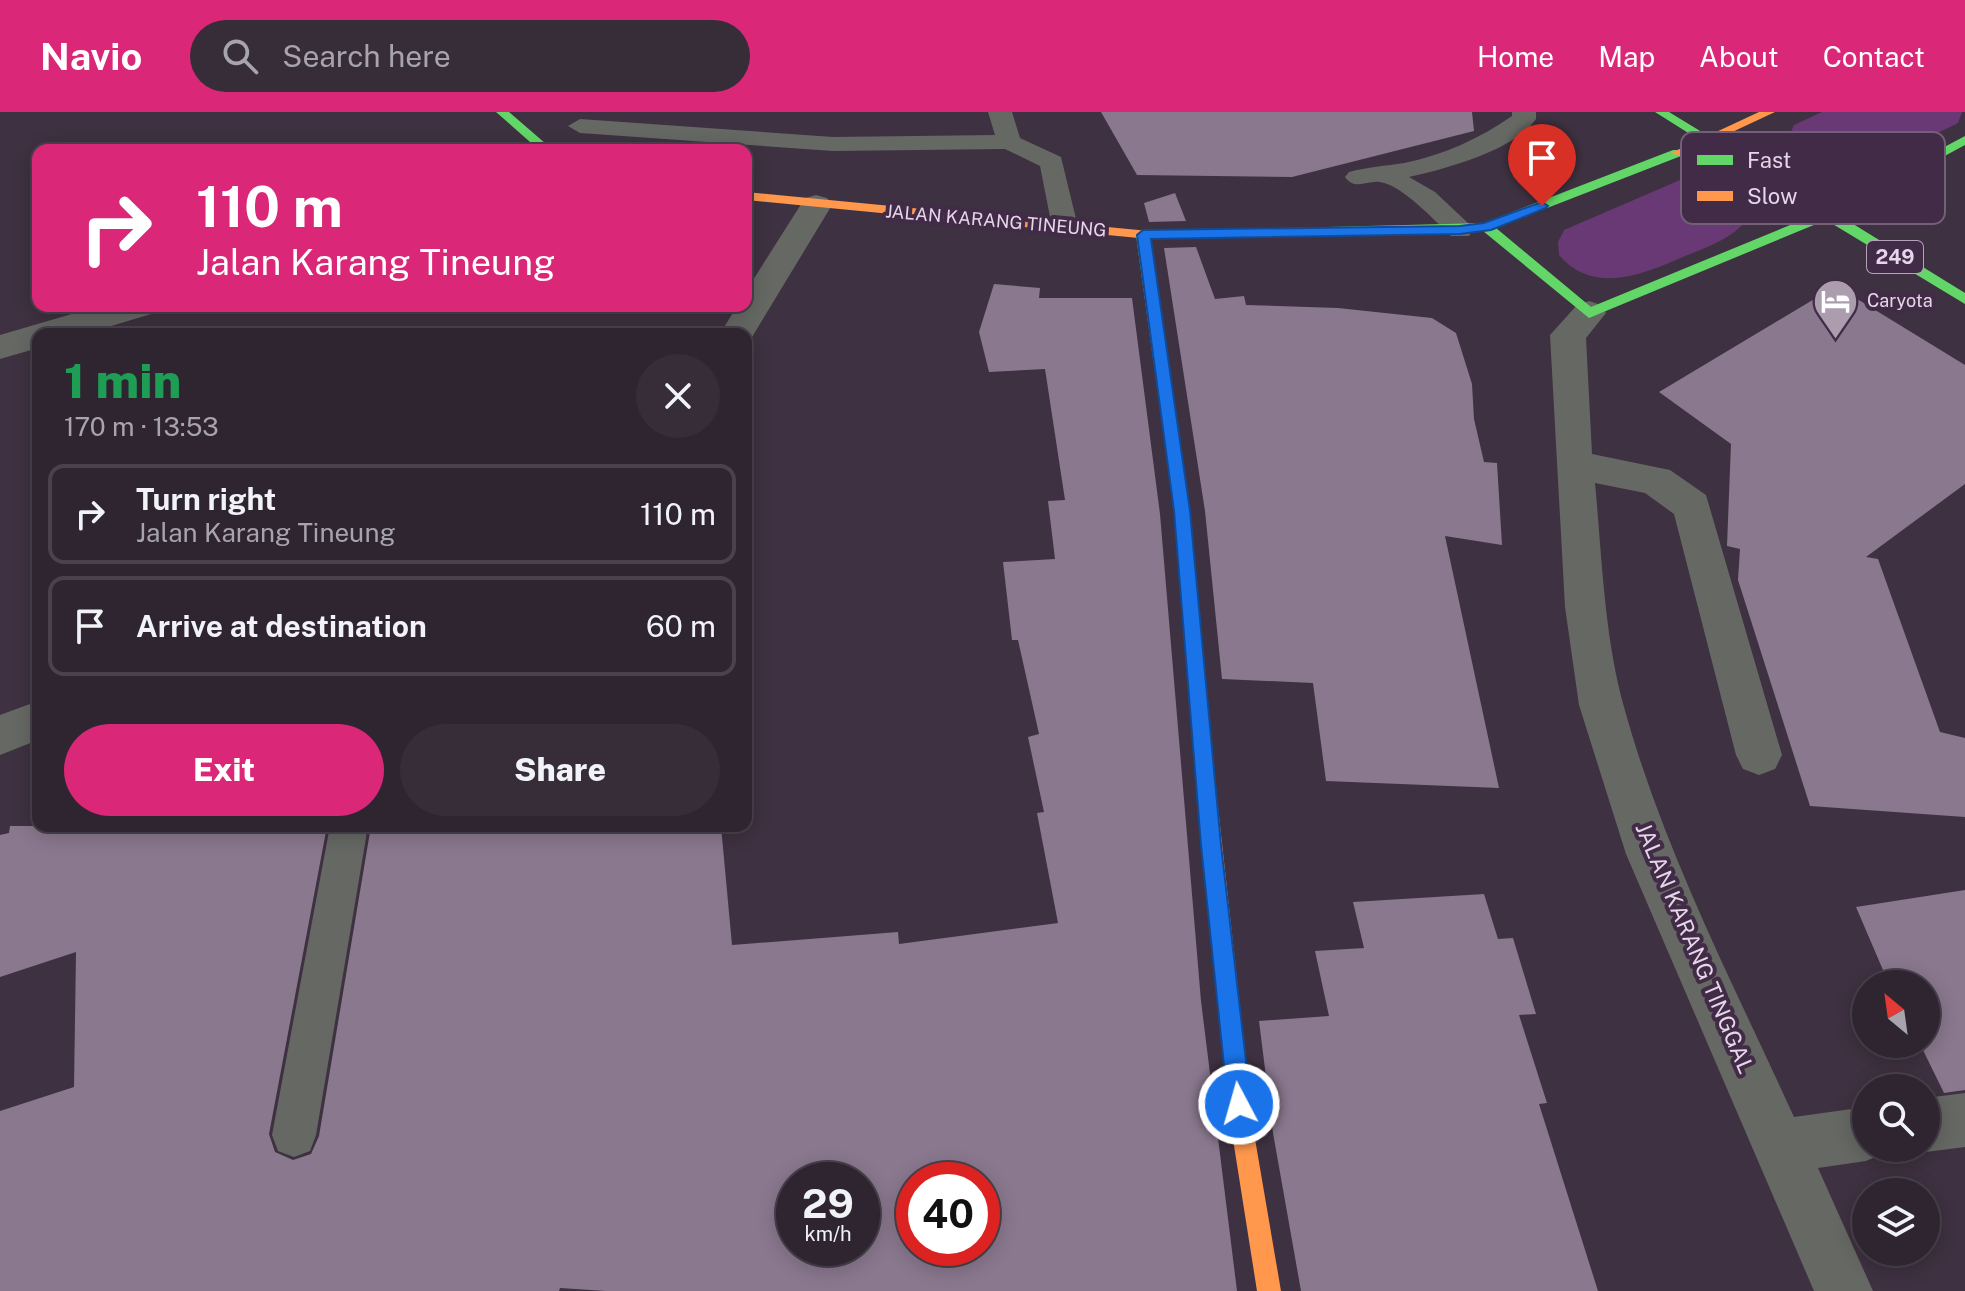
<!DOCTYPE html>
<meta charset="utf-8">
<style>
body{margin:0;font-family:"Public Sans",sans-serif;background:#362d39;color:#f1f3f6;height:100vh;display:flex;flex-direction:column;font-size:30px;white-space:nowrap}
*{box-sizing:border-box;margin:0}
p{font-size:26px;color:#a7a5ab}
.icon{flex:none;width:44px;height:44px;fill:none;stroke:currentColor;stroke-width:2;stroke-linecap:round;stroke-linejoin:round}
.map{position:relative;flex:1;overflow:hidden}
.drawer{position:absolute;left:32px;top:216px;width:720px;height:504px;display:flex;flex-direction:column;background:#2e2531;border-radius:16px;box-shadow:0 4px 20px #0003,0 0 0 2px #49424d}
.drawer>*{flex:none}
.top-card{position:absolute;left:32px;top:32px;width:720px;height:168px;border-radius:16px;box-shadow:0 4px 20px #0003,0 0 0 2px #49424d;background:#db2777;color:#fff;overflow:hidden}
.needle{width:52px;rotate:331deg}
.buttons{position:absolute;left:1852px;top:858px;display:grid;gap:16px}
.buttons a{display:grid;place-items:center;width:88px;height:88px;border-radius:50%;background:#2e2531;box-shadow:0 4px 20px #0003,0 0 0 2px #49424d;font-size:40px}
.speed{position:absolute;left:776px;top:1050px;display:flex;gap:16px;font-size:40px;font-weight:700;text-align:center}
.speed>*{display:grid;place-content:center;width:104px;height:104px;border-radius:50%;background:#2e2531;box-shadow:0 4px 20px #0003,0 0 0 2px #49424d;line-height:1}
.speed small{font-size:20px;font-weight:400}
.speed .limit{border:12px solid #d22;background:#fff;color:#111}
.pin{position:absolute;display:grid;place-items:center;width:68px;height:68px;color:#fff;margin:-82px -34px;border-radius:50% 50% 50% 0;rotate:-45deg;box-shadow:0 0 8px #0007}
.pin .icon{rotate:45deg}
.me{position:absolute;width:88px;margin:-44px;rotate:354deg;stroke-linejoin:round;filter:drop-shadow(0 0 6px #0008)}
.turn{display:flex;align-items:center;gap:28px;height:168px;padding:0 32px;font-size:36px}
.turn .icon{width:104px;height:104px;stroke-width:2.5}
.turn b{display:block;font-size:56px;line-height:68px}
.round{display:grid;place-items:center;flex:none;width:84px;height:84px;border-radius:42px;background:#362d39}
.headline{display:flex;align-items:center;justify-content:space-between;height:136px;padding:0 32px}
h1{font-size:48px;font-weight:800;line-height:60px;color:#1e9e55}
.button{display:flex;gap:16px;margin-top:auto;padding:16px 32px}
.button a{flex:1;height:92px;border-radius:48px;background:#db2777;color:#fff;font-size:32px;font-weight:800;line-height:92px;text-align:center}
.button a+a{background:#362d39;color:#f1f3f6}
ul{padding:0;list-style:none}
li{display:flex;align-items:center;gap:24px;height:100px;margin:0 16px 12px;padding:0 16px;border:4px solid #49424d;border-radius:16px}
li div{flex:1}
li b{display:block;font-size:30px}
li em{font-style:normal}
header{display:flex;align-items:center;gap:48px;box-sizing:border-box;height:112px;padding:0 40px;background:#db2777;color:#fff}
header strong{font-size:38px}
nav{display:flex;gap:44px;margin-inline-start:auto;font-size:28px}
.search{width:560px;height:72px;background:#362d39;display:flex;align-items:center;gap:20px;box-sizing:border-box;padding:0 28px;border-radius:44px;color:#a7a5ab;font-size:30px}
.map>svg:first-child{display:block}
.green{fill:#693975}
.building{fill:#8a788e;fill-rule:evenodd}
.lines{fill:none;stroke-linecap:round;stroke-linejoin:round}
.lane{fill:#666864;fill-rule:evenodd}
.street{fill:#666864;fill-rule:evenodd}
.fast{fill:#63d668;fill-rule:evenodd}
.slow{fill:#ff974d;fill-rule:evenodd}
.route{fill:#1a73e8;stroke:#114b97;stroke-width:2}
.labels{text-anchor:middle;stroke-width:8;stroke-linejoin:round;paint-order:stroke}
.far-street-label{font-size:18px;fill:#e5d7e9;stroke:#422b47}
.far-poi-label{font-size:18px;fill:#e5d7e9;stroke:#422b47;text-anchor:start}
.shield{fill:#422b47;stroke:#b4a3b8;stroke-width:2}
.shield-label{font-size:20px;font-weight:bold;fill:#e5d7e9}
.street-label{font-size:22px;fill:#e5d7e9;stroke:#422b47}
.key{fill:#422b47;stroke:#735f78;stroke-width:2}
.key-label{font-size:22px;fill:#e5d7e9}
</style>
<header>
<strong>Navio</strong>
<div class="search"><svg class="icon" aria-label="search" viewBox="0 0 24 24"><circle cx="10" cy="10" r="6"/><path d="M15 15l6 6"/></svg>Search here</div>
<nav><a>Home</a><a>Map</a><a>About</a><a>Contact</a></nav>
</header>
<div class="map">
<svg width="1965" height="1179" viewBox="0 0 1965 1179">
<rect width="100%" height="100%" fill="#3e3141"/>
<g class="green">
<polygon points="1822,0 1962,0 1958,11 1865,57 1845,56 1815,46 1797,35 1790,22 1794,13"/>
<path d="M 1694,62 C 1722,67 1743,74 1752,102 C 1736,125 1710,134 1685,144 C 1644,162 1594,184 1559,143 L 1558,130 L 1564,118 Z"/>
</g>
<g class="building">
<polygon points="1101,0 1472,0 1474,19 1292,65 1137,63"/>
<polygon points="1175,81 1186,109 1149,110 1144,91"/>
<polygon points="1196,135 1215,187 1244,184 1246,193 1338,196 1432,206 1456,221 1472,272 1474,307 1484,350 1497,351 1502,433 1445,424 1499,676 1326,669 1313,571 1222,567 1205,399 1164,136"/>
<path d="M 994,172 L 1040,176 L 1039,186 L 1132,186 L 1160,402 L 1201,889 L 1237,1179 L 606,1179 L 560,1176 L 559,1179 L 0,1179 L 0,999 L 74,975 L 76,840 L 0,865 L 0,723 L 9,721 L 10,714 L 327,714 L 269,1022 L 275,1040 L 293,1048 L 311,1042 L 319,1024 L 371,714 L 721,714 L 732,833 L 898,820 L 899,832 L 1058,811 L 1037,701 L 1044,700 L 1028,625 L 1039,622 L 1018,528 L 1012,528 L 1003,450 L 1055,447 L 1048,389 L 1065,388 L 1045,257 L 989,260 L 979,220 ZM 794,1068 L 862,1068 L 862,1136 L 794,1136 ZM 914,1068 L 982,1068 L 982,1136 L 914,1136 Z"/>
<polygon points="1836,174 1965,253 1965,372 1866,445 1878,447 1940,620 1965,626 1965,705 1810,694 1738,468 1740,437 1727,434 1731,332 1659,280"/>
<polygon points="1965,778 1965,978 1944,981 1920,932 1926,932 1926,872 1889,872 1856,795"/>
<polygon points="1484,782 1498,827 1513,826 1536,902 1519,903 1547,991 1539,992 1598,1179 1301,1179 1273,1021 1259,909 1329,904 1315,839 1364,836 1353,790"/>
</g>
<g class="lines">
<g class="lane">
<polygon points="988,0 1012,0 1020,26 1061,45 1078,115 1074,121 1056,121 1052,115 1040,54 1005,37 833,39 580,21 568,14 580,7 833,25 995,23"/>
<path d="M 1512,0 L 1536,0 L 1536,7 C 1514,39 1445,57 1409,65 L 1435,80 L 1469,112 L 1473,118 L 1469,124 L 1451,124 C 1435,109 1402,73 1380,70 C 1367,68 1355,79 1345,65 L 1349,60 C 1367,55 1386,54 1404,51 C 1443,43 1479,27 1512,4 Z"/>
<polygon points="330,714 368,714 316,1023 310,1039 294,1045 278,1039 272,1023"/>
</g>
<g class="street">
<polygon points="816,83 827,86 832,93 749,230 746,231 746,222 720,222 737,194 746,194 746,179 805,86"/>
<path d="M 1589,189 L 1601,193 L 1606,201 L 1586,226 L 1592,342 L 1670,358 L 1706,383 L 1782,643 L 1775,657 L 1759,663 L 1743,657 L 1736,643 L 1674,402 L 1645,381 L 1595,371 C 1602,445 1604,523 1624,595 C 1663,737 1733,871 1794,1005 L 1866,995 L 1866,1036 L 1888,1036 L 1885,1041 L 1866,1049 L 1818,1056 L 1873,1179 L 1814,1179 L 1626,742 L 1579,593 L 1565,495 L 1550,223 L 1577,193 Z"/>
<polygon points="99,194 156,194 151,202 85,222 38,222 38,236 0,247 0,223"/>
<polygon points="38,589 38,628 0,643 0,603"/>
<polygon points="1965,981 1965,1035 1926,1040 1916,1036 1926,1036 1926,986"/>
</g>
<g class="fast">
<polygon points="496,0 509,0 553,38 539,38"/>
<polygon points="1655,0 1669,0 1828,97 1965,24 1965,33 1837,102 1965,181 1965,192 1826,108 1589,206 1483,119 1150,127 1190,399 1214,659 1212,665 1205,667 1198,665 1174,399 1136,123 1138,120 1484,111 1673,38 1681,38 1681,44 1496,116 1591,195 1817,102"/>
</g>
<g class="slow">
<polygon points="1759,0 1775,0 1681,44 1671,41"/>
<polygon points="746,80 1149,119 1156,123 1149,127 746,88"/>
<polygon points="1205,651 1212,653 1214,659 1254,1021 1281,1179 1257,1179 1232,1021 1196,659 1198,653"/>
</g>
</g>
<polygon class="route" points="1542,90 1548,94 1546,96 1491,118 1460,122 1151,127 1190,399 1221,733 1251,992 1247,1000 1239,1004 1232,1000 1228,992 1201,733 1174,399 1137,123 1143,118 1460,114 1484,111"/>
<defs>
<symbol id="hotel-pin" viewBox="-11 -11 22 30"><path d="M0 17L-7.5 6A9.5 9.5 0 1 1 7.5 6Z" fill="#ab9dae" stroke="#422b47"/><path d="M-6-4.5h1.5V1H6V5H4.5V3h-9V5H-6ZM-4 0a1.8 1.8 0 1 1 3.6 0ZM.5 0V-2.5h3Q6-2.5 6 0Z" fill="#fff"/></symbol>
</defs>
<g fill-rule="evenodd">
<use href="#hotel-pin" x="1810" y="164" width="51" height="69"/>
</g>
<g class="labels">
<g class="far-street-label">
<text transform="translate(996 109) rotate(5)" y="6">JALAN KARANG TINEUNG</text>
</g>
<g class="far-poi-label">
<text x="1867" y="195">Caryota</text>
</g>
<rect class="shield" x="1867" y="129" width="56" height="32" rx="6"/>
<g class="shield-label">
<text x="1895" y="152">249</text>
</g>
<g class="street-label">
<text transform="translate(1695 836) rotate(67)" y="8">JALAN KARANG TINGGAL</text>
</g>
</g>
<rect x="1681" y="20" width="264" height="92" rx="12" class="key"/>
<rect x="1697" y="43" width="36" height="10" fill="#63d668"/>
<rect x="1697" y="79" width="36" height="10" fill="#ff974d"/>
<g class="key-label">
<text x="1747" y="56">Fast</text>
<text x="1747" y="92">Slow</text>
</g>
</svg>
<div class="buttons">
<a><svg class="needle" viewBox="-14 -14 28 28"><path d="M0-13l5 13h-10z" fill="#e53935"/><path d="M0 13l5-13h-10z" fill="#a7a5ab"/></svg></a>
<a><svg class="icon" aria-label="search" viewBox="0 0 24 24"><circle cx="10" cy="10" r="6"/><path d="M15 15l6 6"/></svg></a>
<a><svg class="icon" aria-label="layers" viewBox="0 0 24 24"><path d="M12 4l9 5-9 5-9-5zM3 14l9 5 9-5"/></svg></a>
</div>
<div class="speed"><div>29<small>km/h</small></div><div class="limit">40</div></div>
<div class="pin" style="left:1542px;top:94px;background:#d93025"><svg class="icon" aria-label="arrive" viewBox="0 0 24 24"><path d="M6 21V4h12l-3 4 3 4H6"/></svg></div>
<svg class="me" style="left:1239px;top:992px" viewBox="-20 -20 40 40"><circle r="17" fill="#1a73e8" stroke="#fff" stroke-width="3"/><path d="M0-11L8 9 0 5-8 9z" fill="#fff"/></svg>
<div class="top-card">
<div class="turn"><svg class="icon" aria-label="right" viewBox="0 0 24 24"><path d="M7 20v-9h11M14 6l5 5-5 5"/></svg><div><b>110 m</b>Jalan Karang Tineung</div></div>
</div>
<section class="drawer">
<div class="headline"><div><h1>1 min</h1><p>170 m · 13:53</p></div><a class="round"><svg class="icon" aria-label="close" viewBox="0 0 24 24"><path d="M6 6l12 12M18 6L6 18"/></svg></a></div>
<ul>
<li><svg class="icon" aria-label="right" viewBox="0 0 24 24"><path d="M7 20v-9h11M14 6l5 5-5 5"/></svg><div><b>Turn right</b><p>Jalan Karang Tineung</p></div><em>110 m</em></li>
<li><svg class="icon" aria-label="arrive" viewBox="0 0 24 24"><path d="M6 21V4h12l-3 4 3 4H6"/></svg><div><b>Arrive at destination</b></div><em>60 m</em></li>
</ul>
<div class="button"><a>Exit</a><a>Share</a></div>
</section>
</div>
